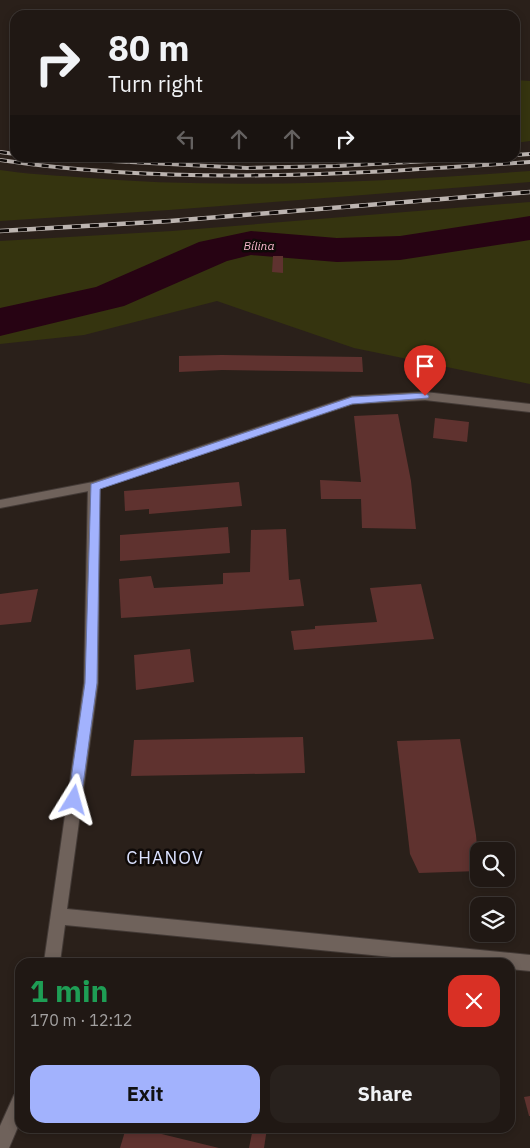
<!DOCTYPE html>
<meta charset="utf-8">
<style>
body{margin:0;font-family:"IBM Plex Sans",sans-serif;background:#28211d;color:#f1f3f6;height:100vh;display:flex;flex-direction:column;font-size:19px;white-space:nowrap}
*{box-sizing:border-box;margin:0}
p{font-size:16px;color:#a2a0a0}
.icon{flex:none;width:28px;height:28px;fill:none;stroke:currentColor;stroke-width:2;stroke-linecap:round;stroke-linejoin:round}
.map{position:relative;flex:1;overflow:hidden}
.side{position:absolute;left:15px;top:958px;width:500px;height:175px;display:flex;flex-direction:column;background:#201814;border-radius:15px;box-shadow:0 2px 8px #0003,0 0 0 1px #3d3734}
.side>*{flex:none}
.banner{position:absolute;left:10px;top:10px;width:510px;height:152px;border-radius:15px;box-shadow:0 2px 8px #0003,0 0 0 1px #3d3734;background:#201814;color:#f1f3f6;overflow:hidden}
.tools{position:absolute;left:470px;top:842px;display:grid;gap:10px}
.tools a{display:grid;place-items:center;width:45px;height:45px;border-radius:10px;background:#201814;box-shadow:0 2px 8px #0003,0 0 0 1px #3d3734;font-size:25px}
.pin{position:absolute;display:grid;place-items:center;width:42px;height:42px;color:#fff;margin:-51px -21px;border-radius:50% 50% 50% 0;rotate:-45deg;box-shadow:0 0 5px #0007}
.pin .icon{rotate:45deg}
.me{position:absolute;width:55px;margin:-28px;rotate:8deg;stroke-linejoin:round;filter:drop-shadow(0 0 4px #0008)}
.turn{display:flex;align-items:center;gap:18px;height:105px;padding:0 15px;font-size:22px}
.turn .icon{width:65px;height:65px;stroke-width:2.5}
.turn b{display:block;font-size:35px;line-height:42px}
.lanes{display:flex;align-items:center;height:48px;padding:0 15px;background:#0003;justify-content:center;gap:25px;direction:ltr}
.lanes .off{opacity:.35}
.round{display:grid;place-items:center;flex:none;width:52px;height:52px;border-radius:15px;background:#28211d}
.overview{display:flex;align-items:center;justify-content:space-between;height:85px;padding:0 15px}
h1{font-size:30px;font-weight:700;line-height:38px;color:#1e9e55}
.button{display:flex;gap:10px;margin-top:auto;padding:10px 15px}
.button a{flex:1;height:58px;border-radius:15px;background:#a2b2fd;color:#111;font-size:20px;font-weight:700;line-height:58px;text-align:center}
.button a+a{background:#28211d;color:#f1f3f6}
.map>svg:first-child{display:block}
.green{fill:#35340f}
.lines{fill:none;stroke-linecap:round;stroke-linejoin:round}
.river{fill:#270313;fill-rule:evenodd}
.building{fill:#5f322f}
.minor-casing{stroke:#433a36;stroke-width:2}
.tertiary-casing{stroke:#433a36;stroke-width:2}
.minor{fill:#6f625b;fill-rule:evenodd}
.tertiary{fill:#6f625b;fill-rule:evenodd}
.rail-far1-casing{stroke:#bcb4b0;stroke-width:4}
.rail-casing{stroke:#bcb4b0;stroke-width:4.5}
.rail-far1{stroke:#0f0a08;stroke-width:2.5;stroke-dasharray:7;stroke-linecap:butt}
.rail{stroke:#0f0a08;stroke-width:3;stroke-dasharray:9;stroke-linecap:butt}
.route{fill:#a2b2fd;stroke:#6974a4}
.labels{text-anchor:middle;stroke-width:5;stroke-linejoin:round;paint-order:stroke}
.far-water-label{font-size:12px;font-style:italic;fill:#f6b7cc;stroke:#0f0a08}
.near-neighbourhood-label{font-size:18px;letter-spacing:1px;fill:#dbe2ff;stroke:#0f0a08}
</style>
<div class="map">
<svg width="530" height="1148" viewBox="0 0 530 1148">
<rect width="100%" height="100%" fill="#2a201a"/>
<g class="green">
<polygon points="515,80 530,81 530,141 515,143"/>
<path d="M 0,170 C 25,174 50,175 76,177 C 227,190 379,182 530,171 L 530,182 L 169,210 L 0,221 Z"/>
<polygon points="530,202 530,384 354,348 217,301 84,335 0,344 0,241 172,231"/>
</g>
<g class="lines">
<polygon class="river" points="530,216 530,240 400,260 337,262 251,255 227,261 124,306 0,336 0,308 96,287 199,242 251,231 337,238 400,236"/>
</g>
<g class="building">
<polygon points="273,256 283,256 283,273 272,272"/>
<polygon points="222,355 362,357 363,372 222,370 179,372 179,356"/>
<polygon points="398,414 411,481 416,529 362,528 361,499 321,499 320,480 361,482 354,416"/>
<polygon points="435,418 469,422 467,442 433,438"/>
<polygon points="239,482 242,506 149,514 149,509 125,511 124,491"/>
<polygon points="228,527 230,553 120,561 120,535"/>
<polygon points="286,529 289,580 300,579 304,606 121,618 119,579 151,576 154,588 223,584 223,573 250,572 251,530"/>
<polygon points="421,584 434,639 294,650 291,631 315,629 315,626 377,622 370,588"/>
<polygon points="38,589 31,622 0,625 0,594"/>
<polygon points="190,649 194,682 136,690 134,655"/>
<polygon points="303,737 305,773 131,776 134,740"/>
<polygon points="460,739 476,835 479,871 419,873 410,854 397,741"/>
<polygon points="530,1096 530,1116 529,1116 524,1097"/>
<polygon points="126,1128 137,1128 219,1148 120,1148"/>
<polygon points="253,1128 267,1128 264,1148 249,1148"/>
</g>
<g class="lines">
<defs>
<g id="minor">
<polygon points="94,482 100,486 98,683 67,909 530,955 530,971 510,969 510,962 443,962 65,925 60,962 44,962 84,683 88,486"/>
<polygon points="20,1092 20,1122 9,1148 0,1148 0,1126 14,1095"/>
</g>
<polygon id="tertiary" points="425,392 530,404 530,412 425,400 353,404 94,490 0,508 0,500 93,482 352,396"/>
</defs>
<use href="#minor" class="minor-casing"/>
<use href="#tertiary" class="tertiary-casing"/>
<use href="#minor" class="minor"/>
<use href="#tertiary" class="tertiary"/>
<defs>
<g id="rail-far1">
<polyline points="0,152 15,154"/>
<polyline points="515,155 530,154"/>
<polyline points="53,158 247,168 336,166 484,158"/>
<path d="M 0,160 C 175,186 354,174 530,162"/>
</g>
<polyline id="rail" points="0,231 170,221 530,192"/>
</defs>
<use href="#rail-far1" class="rail-far1-casing"/>
<use href="#rail" class="rail-casing"/>
<use href="#rail-far1" class="rail-far1"/>
<use href="#rail" class="rail"/>
</g>
<polygon class="route" points="425,393 429,396 428,398 352,404 100,489 97,683 81,800 79,804 74,806 70,804 68,800 85,683 91,484 352,397"/>
<g class="labels">
<g class="far-water-label">
<text x="259" y="250">Bílina</text>
</g>
<g class="near-neighbourhood-label">
<text x="165" y="864">CHANOV</text>
</g>
</g>
</svg>
<div class="tools">
<a><svg class="icon" aria-label="search" viewBox="0 0 24 24"><circle cx="10" cy="10" r="6"/><path d="M15 15l6 6"/></svg></a>
<a><svg class="icon" aria-label="layers" viewBox="0 0 24 24"><path d="M12 4l9 5-9 5-9-5zM3 14l9 5 9-5"/></svg></a>
</div>
<div class="pin" style="left:425px;top:396px;background:#d93025"><svg class="icon" aria-label="arrive" viewBox="0 0 24 24"><path d="M6 21V4h12l-3 4 3 4H6"/></svg></div>
<svg class="me" style="left:74px;top:800px" viewBox="-20 -20 40 40"><path d="M0-17L14 15 0 8-14 15z" fill="#a2b2fd" stroke="#fff" stroke-width="4"/></svg>
<div class="banner">
<div class="turn"><svg class="icon" aria-label="right" viewBox="0 0 24 24"><path d="M7 20v-9h11M14 6l5 5-5 5"/></svg><div><b>80 m</b>Turn right</div></div>
<div class="lanes"><svg class="icon off" aria-label="left" viewBox="0 0 24 24"><path d="M17 20v-9H6M10 6l-5 5 5 5"/></svg><svg class="icon off" aria-label="ahead" viewBox="0 0 24 24"><path d="M12 20V5M6 11l6-6 6 6"/></svg><svg class="icon off" aria-label="ahead" viewBox="0 0 24 24"><path d="M12 20V5M6 11l6-6 6 6"/></svg><svg class="icon" aria-label="right" viewBox="0 0 24 24"><path d="M7 20v-9h11M14 6l5 5-5 5"/></svg></div>
</div>
<section class="side">
<div class="overview"><div><h1>1 min</h1><p>170 m · 12:12</p></div><a class="round" style="background:#d93025;color:#fff"><svg class="icon" aria-label="close" viewBox="0 0 24 24"><path d="M6 6l12 12M18 6L6 18"/></svg></a></div>
<div class="button"><a>Exit</a><a>Share</a></div>
</section>
</div>
